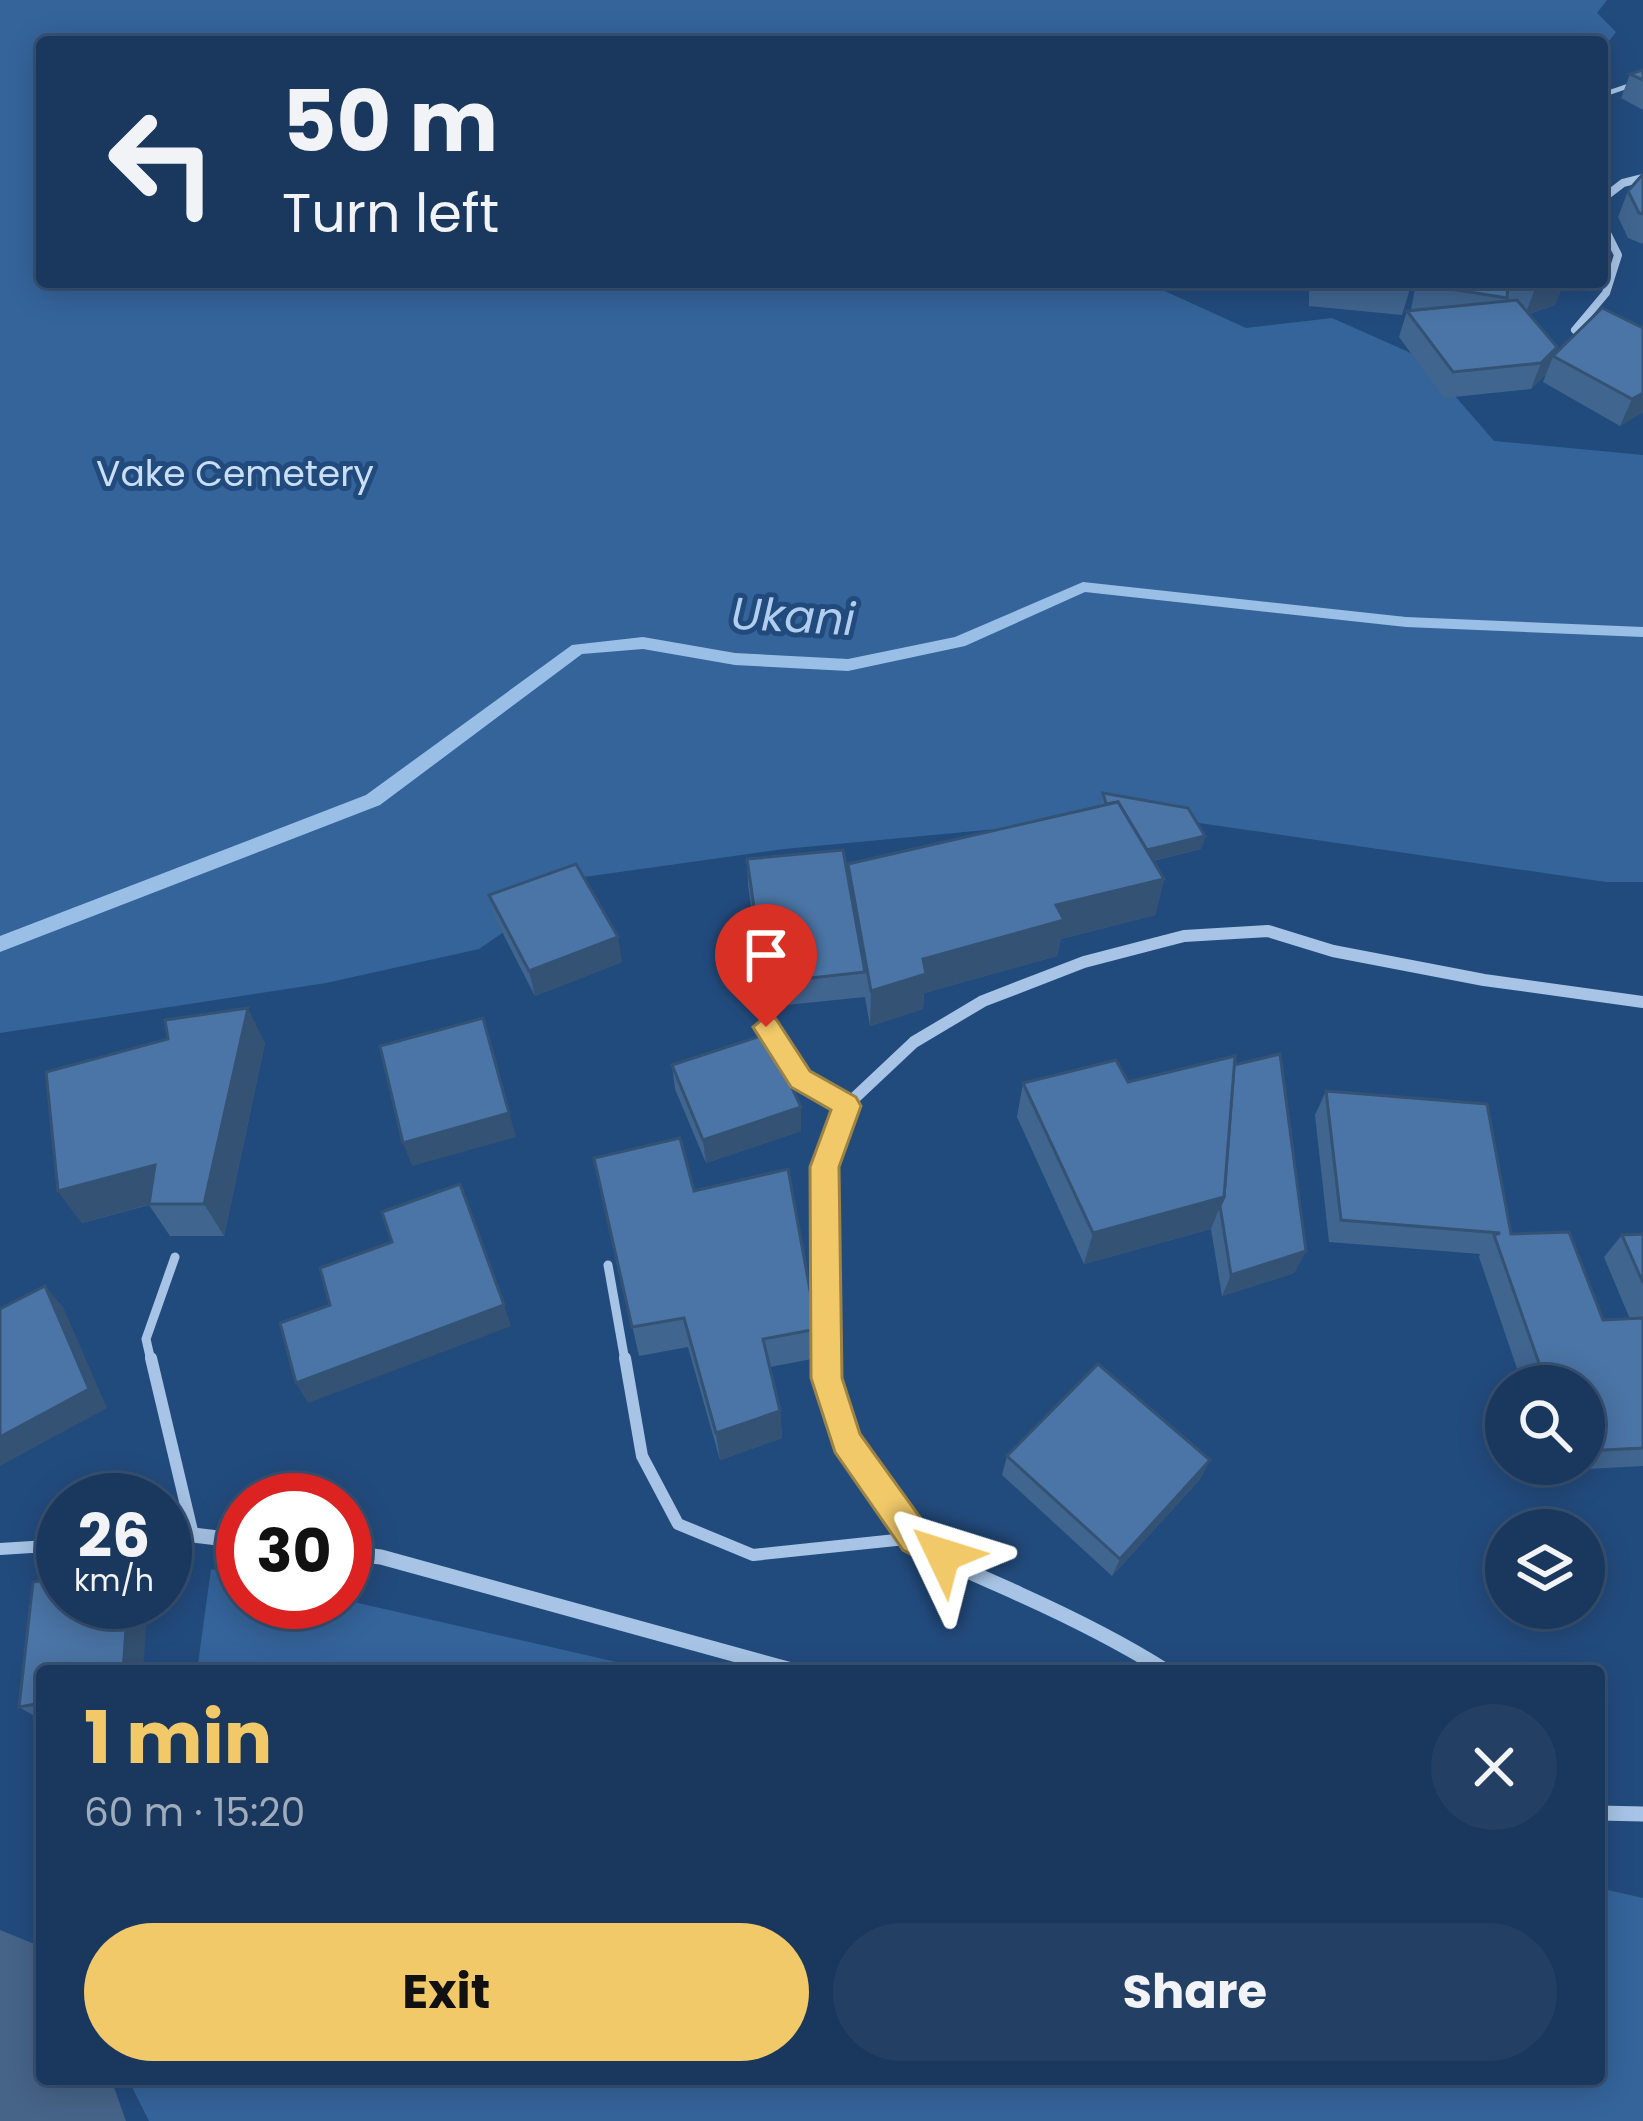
<!DOCTYPE html>
<meta charset="utf-8">
<style>
body{margin:0;font-family:Poppins,sans-serif;background:#233f64;color:#f1f3f6;height:100vh;display:flex;flex-direction:column;font-size:45px;white-space:nowrap}
*{box-sizing:border-box;margin:0}
p{font-size:39px;color:#9facbc}
.icon{flex:none;width:66px;height:66px;fill:none;stroke:currentColor;stroke-width:2;stroke-linecap:round;stroke-linejoin:round}
.map{position:relative;flex:1;overflow:hidden}
.panel{position:absolute;left:36px;top:1665px;width:1569px;height:420px;display:flex;flex-direction:column;background:#1a385e;border-radius:12px;box-shadow:0 6px 30px #0003,0 0 0 3px #385273}
.panel>*{flex:none}
.hud{position:absolute;left:36px;top:36px;width:1572px;height:252px;border-radius:12px;box-shadow:0 6px 30px #0003,0 0 0 3px #385273;background:#1a385e;color:#f1f3f6;overflow:hidden}
.fabs{position:absolute;left:1485px;top:1365px;display:grid;gap:24px}
.fabs a{display:grid;place-items:center;width:120px;height:120px;border-radius:50%;background:#1a385e;box-shadow:0 6px 30px #0003,0 0 0 3px #385273;font-size:60px}
.speed{position:absolute;left:36px;top:1473px;display:flex;gap:24px;font-size:60px;font-weight:700;text-align:center}
.speed>*{display:grid;place-content:center;width:156px;height:156px;border-radius:50%;background:#1a385e;box-shadow:0 6px 30px #0003,0 0 0 3px #385273;line-height:1}
.speed small{font-size:30px;font-weight:400}
.speed .limit{border:18px solid #d22;background:#fff;color:#111}
.pin{position:absolute;display:grid;place-items:center;width:102px;height:102px;color:#fff;margin:-123px -51px;border-radius:50% 50% 50% 0;rotate:-45deg;box-shadow:0 0 12px #0007}
.pin .icon{rotate:45deg}
.me{position:absolute;width:132px;margin:-66px;rotate:311deg;stroke-linejoin:round;filter:drop-shadow(0 0 9px #0008)}
.turn{display:flex;align-items:center;gap:42px;height:252px;padding:0 48px;font-size:54px}
.turn .icon{width:156px;height:156px;stroke-width:2.5}
.turn b{display:block;font-size:84px;line-height:102px}
.round{display:grid;place-items:center;flex:none;width:126px;height:126px;border-radius:63px;background:#233f64}
.headline{display:flex;align-items:center;justify-content:space-between;height:204px;padding:0 48px}
h1{font-size:72px;font-weight:700;line-height:90px;color:#f1c969}
.button{display:flex;gap:24px;margin-top:auto;padding:24px 48px}
.button a{flex:1;height:138px;border-radius:72px;background:#f1c969;color:#111;font-size:48px;font-weight:700;line-height:138px;text-align:center}
.button a+a{background:#233f64;color:#f1f3f6}
.map>svg:first-child{display:block}
.green{fill:#35649b}
.lines{fill:none;stroke-linecap:round;stroke-linejoin:round}
.stream{fill:#9abfe7;fill-rule:evenodd}
.river{fill:#466488;fill-rule:evenodd}
.lane-far2{stroke:#a7c4e6;stroke-width:4.5}
.lane-far1{stroke:#a7c4e6;stroke-width:9}
.lane{stroke:#a7c4e6;stroke-width:12}
.street-far2{stroke:#a7c4e6;stroke-width:8}
.street-far1{stroke:#a7c4e6;stroke-width:12}
.street{stroke:#a7c4e6;stroke-width:15}
.wall{fill:#40658f}
.shaded-wall{fill:#345274}
.building{fill:#4b75a6;stroke:#345274;stroke-width:3}
.route{fill:#f1c969;stroke:#9d8344;stroke-width:3}
.labels{text-anchor:middle;stroke-width:10;stroke-linejoin:round;paint-order:stroke}
.far-park-label{font-size:36px;fill:#cadef5;stroke:#224b7d}
.water-label{font-size:45px;font-style:italic;fill:#b2ceee;stroke:#224b7d}
</style>
<div class="map">
<svg width="1643" height="2121" viewBox="0 0 1643 2121">
<rect width="100%" height="100%" fill="#224b7d"/>
<g class="green">
<polygon points="0,0 1607,0 1597,13 1616,32 1602,50 1602,42 42,42 42,282 1145,282 1246,328 1332,318 1422,358 1494,441 1643,455 1643,882 1606,882 1144,815 784,849 584,877 479,949 326,983 0,1033"/>
<polygon points="211,1569 243,1576 243,1602 345,1600 656,1671 197,1671"/>
<polygon points="1599,1888 1643,1898 1643,2121 149,2121 128,2079 1599,2079"/>
</g>
<g class="lines">
<polygon class="stream" points="1083,582 1406,617 1643,627 1643,637 1406,627 1085,592 965,646 848,671 735,665 643,649 582,654 380,805 0,952 0,936 366,795 572,645 643,637 735,653 848,659 955,637"/>
<polygon class="river" points="0,1930 42,1947 42,2079 111,2079 126,2121 0,2121"/>
<polyline class="lane-far2" points="1602,95 1643,81"/>
<g class="lane-far1">
<polyline points="766,1027 800,1079 846,1106"/>
<polyline points="608,1265 625,1361"/>
<polyline points="151,1361 146,1339 175,1257"/>
</g>
<g class="lane">
<polyline points="151,1358 193,1535 165,1537"/>
<polyline points="625,1358 642,1456 678,1524 753,1555 915,1538"/>
<polyline points="0,1549 63,1545"/>
</g>
<g class="street-far2">
<polyline points="1602,199 1623,183 1643,178"/>
<polyline points="1575,330 1606,293 1618,255 1602,223"/>
</g>
<polyline class="street-far1" points="826,1361 825,1167 846,1106 914,1042 983,1001 1084,962 1184,936 1268,931 1333,951 1484,980 1643,1002"/>
<g class="street">
<path d="M 826,1358 C 826,1411 877,1500 914,1537 C 940,1563 986,1578 1019,1594 C 1070,1617 1119,1641 1166,1671"/>
<polyline points="193,1535 243,1541"/>
<polyline points="345,1553 381,1557 795,1671"/>
<polyline points="1599,1813 1643,1814"/>
</g>
</g>
<g class="wall">
<polygon points="1643,70 1643,110 1621,98 1630,74"/>
<polygon points="1643,174 1643,244 1628,238 1618,217 1628,191"/>
<polygon points="1249,282 1286,282 1285,286"/>
<polygon points="1309,282 1409,282 1410,289 1402,315 1309,306"/>
<polygon points="1416,282 1564,282 1555,305 1529,314 1554,355 1643,328 1643,412 1620,426 1543,382 1546,374 1531,389 1444,398 1399,337 1407,311 1411,310"/>
<polygon points="1103,793 1205,836 1201,849 1153,861 1164,879 1155,915 1061,939 1057,956 924,993 923,1009 870,1026 865,997 766,1007 748,885 747,859 847,875 848,864 1100,806"/>
<polygon points="489,895 622,962 535,996 496,920"/>
<polygon points="265,1043 224,1236 170,1236 149,1205 82,1223 58,1191"/>
<polygon points="672,1065 801,1131 706,1163 675,1089"/>
<polygon points="1234,1065 1306,1251 1294,1273 1222,1296 1211,1229 1084,1264 1017,1117 1023,1083 1128,1082"/>
<polygon points="1326,1091 1511,1234 1603,1320 1630,1319 1604,1257 1622,1235 1643,1234 1643,1466 1551,1471 1549,1464 1584,1464 1584,1386 1523,1386 1479,1257 1480,1254 1329,1242 1315,1115"/>
<polygon points="594,1158 694,1191 817,1329 817,1358 770,1367 780,1411 782,1438 720,1460 688,1347 639,1356"/>
<polygon points="1007,1456 1201,1478 1112,1576 1002,1475"/>
<polygon points="42,1703 41,1720 19,1707"/>
</g>
<g class="shaded-wall">
<polygon points="1557,282 1564,282 1555,305 1525,315 1535,289"/>
<polygon points="1557,347 1546,374 1531,389 1541,363"/>
<polygon points="1643,393 1643,412 1620,426 1632,399"/>
<polygon points="1205,836 1201,849 1126,867 1129,854"/>
<polygon points="1164,879 1155,915 1061,939 1057,956 924,993 923,1009 870,1026 871,991 923,959 1056,905"/>
<polygon points="618,937 622,962 535,996 529,971"/>
<polygon points="248,1008 265,1043 224,1236 204,1204"/>
<polygon points="483,1018 516,1137 412,1166 403,1143"/>
<polygon points="801,1107 801,1131 706,1163 703,1140"/>
<polygon points="155,1165 176,1197 82,1223 58,1191"/>
<polygon points="1224,1197 1211,1229 1084,1264 1093,1233"/>
<polygon points="1306,1251 1294,1273 1222,1296 1231,1275"/>
<polygon points="45,1286 63,1307 107,1408 0,1466 0,1437"/>
<polygon points="504,1305 511,1326 308,1403 296,1383"/>
<polygon points="780,1411 782,1438 720,1460 716,1433"/>
<polygon points="1210,1460 1201,1478 1112,1576 1120,1559"/>
<polygon points="128,1602 148,1602 143,1671 123,1671"/>
</g>
<g class="building">
<polygon points="1643,70 1643,80 1630,74"/>
<polygon points="1643,174 1643,214 1639,213 1628,191"/>
<polygon points="1332,282 1409,282 1410,289"/>
<polygon points="1419,282 1557,282 1535,289 1508,284 1507,298 1419,284"/>
<polygon points="1517,300 1557,347 1541,363 1453,372 1407,311"/>
<polygon points="1602,308 1643,328 1643,393 1632,399 1553,356"/>
<polygon points="1103,793 1188,808 1205,836 1147,850 1118,802 1106,804"/>
<polygon points="1118,802 1164,879 1056,905 1064,920 923,959 926,974 871,991 848,864"/>
<polygon points="843,850 865,972 765,983 747,859"/>
<polygon points="576,864 618,937 529,971 489,895"/>
<polygon points="248,1008 204,1204 149,1204 155,1165 58,1191 46,1072 168,1039 165,1020"/>
<polygon points="483,1018 509,1113 403,1143 380,1046"/>
<polygon points="767,1034 801,1107 703,1140 672,1065"/>
<polygon points="1280,1054 1306,1251 1231,1275 1220,1206 1224,1197 1234,1065"/>
<polygon points="1235,1056 1224,1197 1093,1233 1023,1083 1116,1060 1128,1082"/>
<polygon points="1326,1091 1487,1104 1511,1234 1569,1232 1603,1320 1643,1318 1643,1448 1584,1451 1584,1386 1547,1386 1494,1235 1500,1233 1341,1220"/>
<polygon points="680,1138 694,1191 788,1169 817,1329 763,1339 780,1411 716,1433 684,1318 632,1327 594,1158"/>
<polygon points="460,1184 504,1305 296,1383 280,1323 330,1305 320,1268 392,1242 382,1212"/>
<polygon points="1643,1234 1643,1283 1622,1235"/>
<polygon points="45,1286 89,1389 0,1437 0,1309"/>
<polygon points="1098,1364 1210,1460 1120,1559 1007,1456"/>
<polygon points="63,1577 63,1602 128,1602 123,1671 42,1671 42,1703 19,1707 33,1582"/>
</g>
<polygon class="route" points="766,1016 776,1019 810,1071 856,1097 861,1106 839,1167 842,1378 860,1434 927,1527 955,1543 960,1555 955,1566 943,1571 903,1550 835,1452 811,1378 810,1167 831,1110 791,1087 753,1027"/>
<g class="labels">
<g class="far-park-label">
<text x="235" y="486">Vake Cemetery</text>
</g>
<g class="water-label">
<text transform="translate(793 616) rotate(3)" y="16">Ukani</text>
</g>
</g>
</svg>
<div class="fabs">
<a><svg class="icon" aria-label="search" viewBox="0 0 24 24"><circle cx="10" cy="10" r="6"/><path d="M15 15l6 6"/></svg></a>
<a><svg class="icon" aria-label="layers" viewBox="0 0 24 24"><path d="M12 4l9 5-9 5-9-5zM3 14l9 5 9-5"/></svg></a>
</div>
<div class="speed"><div>26<small>km/h</small></div><div class="limit">30</div></div>
<div class="pin" style="left:766px;top:1027px;background:#d93025"><svg class="icon" aria-label="arrive" viewBox="0 0 24 24"><path d="M6 21V4h12l-3 4 3 4H6"/></svg></div>
<svg class="me" style="left:943px;top:1555px" viewBox="-20 -20 40 40"><path d="M0-17L14 15 0 8-14 15z" fill="#f1c969" stroke="#fff" stroke-width="4"/></svg>
<div class="hud">
<div class="turn"><svg class="icon" aria-label="left" viewBox="0 0 24 24"><path d="M17 20v-9H6M10 6l-5 5 5 5"/></svg><div><b>50 m</b>Turn left</div></div>
</div>
<section class="panel">
<div class="headline"><div><h1>1 min</h1><p>60 m · 15:20</p></div><a class="round"><svg class="icon" aria-label="close" viewBox="0 0 24 24"><path d="M6 6l12 12M18 6L6 18"/></svg></a></div>
<div class="button"><a>Exit</a><a>Share</a></div>
</section>
</div>
